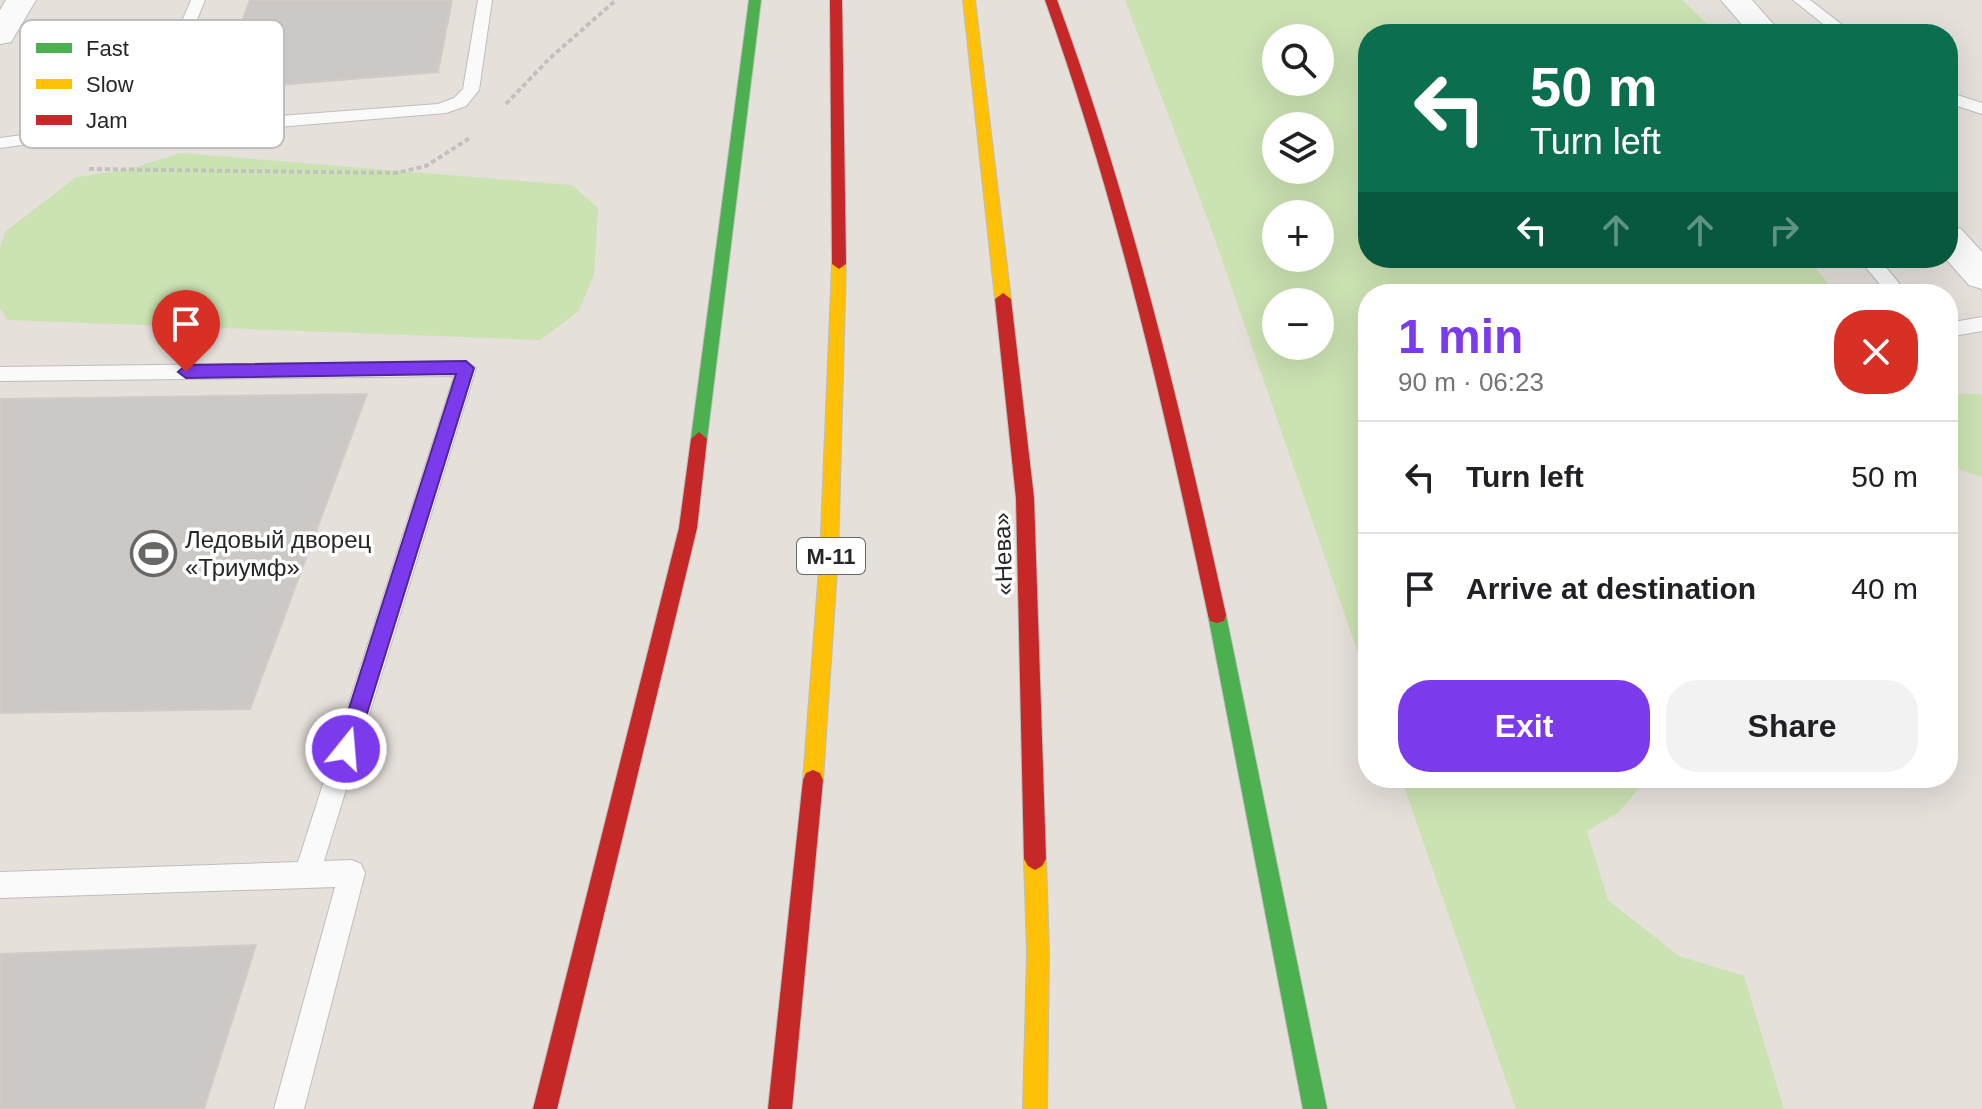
<!DOCTYPE html>
<meta charset="utf-8">
<style>
body{margin:0;font-family:Arial,sans-serif;background:#f2f2f2;color:#202124;height:100vh;display:flex;flex-direction:column;font-size:30px;white-space:nowrap}
*{box-sizing:border-box;margin:0}
p{font-size:26px;color:#757577}
.icon{flex:none;width:44px;height:44px;fill:none;stroke:currentColor;stroke-width:2;stroke-linecap:round;stroke-linejoin:round}
.map{position:relative;flex:1;overflow:hidden}
.details{position:absolute;left:1358px;top:284px;width:600px;height:504px;display:flex;flex-direction:column;background:#fff;border-radius:32px;box-shadow:0 8px 32px #0002}
.details>*{flex:none}
.top-card{position:absolute;left:1358px;top:24px;width:600px;height:244px;border-radius:32px;box-shadow:0 8px 32px #0002;background:#0b6e4f;color:#fff;overflow:hidden}
.fabs{position:absolute;left:1262px;top:24px;display:grid;gap:16px}
.fabs a{display:grid;place-items:center;width:72px;height:72px;border-radius:50%;background:#fff;box-shadow:0 8px 32px #0002;font-size:40px}
.pin{position:absolute;display:grid;place-items:center;width:68px;height:68px;color:#fff;margin:-82px -34px;border-radius:50% 50% 50% 0;rotate:-45deg;box-shadow:0 0 8px #0007}
.pin .icon{rotate:45deg}
.me{position:absolute;width:88px;margin:-44px;rotate:17deg;stroke-linejoin:round;filter:drop-shadow(0 0 6px #0008)}
.turn{display:flex;align-items:center;gap:28px;height:168px;padding:0 40px;font-size:36px}
.turn .icon{width:104px;height:104px;stroke-width:2.5}
.turn b{display:block;font-size:56px;line-height:68px}
.lanes{display:flex;align-items:center;height:76px;padding:0 40px;background:#0003;justify-content:center;gap:40px;direction:ltr}
.lanes .off{opacity:.35}
.round{display:grid;place-items:center;flex:none;width:84px;height:84px;border-radius:32px;background:#f2f2f2}
.summary{display:flex;align-items:center;justify-content:space-between;height:136px;padding:0 40px}
h1{font-size:48px;font-weight:700;line-height:60px;color:#7c3aed}
.primary-button{display:flex;gap:16px;margin-top:auto;padding:16px 40px}
.primary-button a{flex:1;height:92px;border-radius:32px;background:#7c3aed;color:#fff;font-size:32px;font-weight:700;line-height:92px;text-align:center}
.primary-button a+a{background:#f2f2f2;color:#202124}
ul{padding:0;list-style:none}
li{display:flex;align-items:center;gap:24px;height:112px;padding:0 40px;border-top:2px solid #e0e0e0}
li div{flex:1}
li b{display:block;font-size:30px}
li em{font-style:normal}
.map>svg:first-child{display:block}
.green{fill:#cbe2b2;fill-rule:evenodd}
.building{fill:#ccc8c5;stroke:#d1ccc8;stroke-width:2}
.lines{fill:none;stroke-linecap:round;stroke-linejoin:round}
.lane-casing{stroke:#bfbdbd;stroke-width:2}
.street-casing{stroke:#bfbdbd;stroke-width:2}
.fast-casing{stroke:#bfbdbd;stroke-width:2}
.slow-casing{stroke:#bfbdbd;stroke-width:2}
.jam-casing{stroke:#bfbdbd;stroke-width:2}
.path{stroke:#c2c1c0;stroke-width:4;stroke-dasharray:5 3;stroke-linecap:butt}
.lane{fill:#fbfafa;fill-rule:evenodd}
.street{fill:#fbfafa;fill-rule:evenodd}
.fast{fill:#4caf50;fill-rule:evenodd}
.slow{fill:#ffc107;fill-rule:evenodd}
.jam{fill:#c62828;fill-rule:evenodd}
.route{fill:#7c3aed;stroke:#51269a;stroke-width:2}
.labels{text-anchor:middle;stroke-width:7;stroke-linejoin:round;paint-order:stroke}
.shield{fill:#fff;stroke:#676767;stroke-width:2}
.shield-label{font-size:22px;font-weight:bold;fill:#262626}
.poi-label{font-size:24px;fill:#262626;stroke:#fff;text-anchor:start}
.street-label{font-size:24px;fill:#262626;stroke:#fff}
.key{fill:#fff;stroke:#bebebe;stroke-width:2}
.key-label{font-size:22px;fill:#262626}
</style>
<div class="map">
<svg width="1982" height="1109" viewBox="0 0 1982 1109">
<rect width="100%" height="100%" fill="#e6e0db"/>
<g class="green">
<path d="M 1125,0 L 1683,0 L 1717,34 L 1368,34 L 1368,258 L 1808,258 L 1836,294 L 1368,294 L 1368,682 L 1211,228 ZM 1320,38 L 1320,82 L 1276,82 L 1276,38 ZM 1320,126 L 1320,170 L 1276,170 L 1276,126 ZM 1320,214 L 1320,258 L 1276,258 L 1276,214 ZM 1320,302 L 1320,346 L 1276,346 L 1276,302 Z"/>
<polygon points="180,153 572,185 598,208 594,275 578,312 540,340 7,320 0,308 0,247 5,232 76,177 130,169"/>
<polygon points="1948,394 1982,394 1982,477 1948,465"/>
<polygon points="1401,778 1647,778 1619,812 1587,831 1608,900 1679,956 1744,976 1784,1109 1516,1109"/>
</g>
<g class="building">
<polygon points="250,0 452,0 438,72 279,85 266,78 256,87 216,91"/>
<polygon points="367,394 250,709 0,713 0,399"/>
<polygon points="256,945 204,1109 0,1109 0,954"/>
</g>
<g class="lines">
<defs>
<g id="lane">
<polygon points="191,0 205,0 157,118 249,117 260,86 268,81 276,86 266,117 438,104 454,98 463,89 478,0 492,0 479,90 466,106 446,113 278,127 147,128 0,148 0,138 141,119"/>
<polygon points="1793,0 1810,0 1854,34 1836,34"/>
<polygon points="1948,92 1982,103 1982,114 1948,103"/>
<polygon points="1858,258 1878,258 1908,294 1888,294"/>
<polygon points="1982,317 1982,331 1948,337 1948,323"/>
<polygon points="466,361 476,368 324,861 352,860 361,864 365,873 304,1109 274,1109 335,887 0,898 0,872 298,862 454,376 0,381 0,367"/>
</g>
<g id="street">
<polygon points="6,0 36,0 11,42 0,44 0,10"/>
<polygon points="1721,0 1752,0 1782,34 1750,34"/>
<polygon points="1948,226 1961,229 1982,252 1982,289 1969,285 1945,258 1948,258"/>
</g>
<g id="fast">
<polygon points="749,0 761,0 707,439 699,446 691,439"/>
<polygon points="1217,607 1224,609 1226,615 1327,1109 1303,1109 1208,615 1210,609"/>
</g>
<g id="slow">
<polygon points="963,0 975,0 1011,299 1003,305 995,299"/>
<polygon points="839,259 846,264 838,556 823,780 820,787 813,790 806,787 803,780 820,556 832,264"/>
<polygon points="1035,848 1042,852 1046,859 1049,953 1047,1109 1023,1109 1027,953 1024,859 1028,852"/>
</g>
<g id="jam">
<polygon points="830,0 842,0 846,264 839,269 832,264"/>
<path d="M 1045,0 L 1057,0 C 1131,200 1180,407 1226,615 L 1224,621 L 1217,623 L 1210,621 L 1208,615 C 1164,407 1117,201 1045,0 Z"/>
<polygon points="1003,293 1011,299 1034,498 1046,859 1042,866 1035,870 1028,866 1024,859 1016,498 995,299"/>
<polygon points="699,432 707,439 697,528 557,1109 533,1109 679,528 691,439"/>
<polygon points="813,770 820,773 823,780 792,1109 768,1109 803,780 806,773"/>
</g>
</defs>
<use href="#lane" class="lane-casing"/>
<use href="#street" class="street-casing"/>
<use href="#fast" class="fast-casing"/>
<use href="#slow" class="slow-casing"/>
<use href="#jam" class="jam-casing"/>
<g class="path">
<polyline points="506,104 548,60 616,0"/>
<polyline points="89,169 396,173 426,166 470,138"/>
</g>
<use href="#lane" class="lane"/>
<use href="#street" class="street"/>
<use href="#fast" class="fast"/>
<use href="#slow" class="slow"/>
<use href="#jam" class="jam"/>
</g>
<polygon class="route" points="466,361 474,368 356,749 353,756 346,759 339,756 336,749 456,374 186,378 178,372 186,365"/>
<defs>
<symbol id="stadium-ring" viewBox="-11 -11 22 22"><circle r="9.5" fill="#fff" stroke="#696765" stroke-width="1.5"/><path d="M0-5a6.5 5 0 1 0 0 10a6.5 5 0 1 0 0-10ZM-3.5-1.8h7v3.6h-7Z" fill="#696765"/></symbol>
</defs>
<g fill-rule="evenodd">
<use href="#stadium-ring" x="128" y="528" width="51" height="51"/>
</g>
<g class="labels">
<rect class="shield" x="797" y="538" width="68" height="36" rx="6"/>
<g class="shield-label">
<text x="831" y="564">М-11</text>
</g>
<g class="poi-label">
<text x="185" y="548">Ледовый дворец<tspan x="185" dy="28">«Триумф»</tspan></text>
</g>
<g class="street-label">
<text transform="translate(1003 554) rotate(-92)" y="8">«Нева»</text>
</g>
</g>
<rect x="20" y="20" width="264" height="128" rx="12" class="key"/>
<rect x="36" y="43" width="36" height="10" fill="#4caf50"/>
<rect x="36" y="79" width="36" height="10" fill="#ffc107"/>
<rect x="36" y="115" width="36" height="10" fill="#c62828"/>
<g class="key-label">
<text x="86" y="56">Fast</text>
<text x="86" y="92">Slow</text>
<text x="86" y="128">Jam</text>
</g>
</svg>
<div class="fabs">
<a><svg class="icon" aria-label="search" viewBox="0 0 24 24"><circle cx="10" cy="10" r="6"/><path d="M15 15l6 6"/></svg></a>
<a><svg class="icon" aria-label="layers" viewBox="0 0 24 24"><path d="M12 4l9 5-9 5-9-5zM3 14l9 5 9-5"/></svg></a>
<a>+</a>
<a>−</a>
</div>
<div class="pin" style="left:186px;top:372px;background:#d93025"><svg class="icon" aria-label="arrive" viewBox="0 0 24 24"><path d="M6 21V4h12l-3 4 3 4H6"/></svg></div>
<svg class="me" style="left:346px;top:749px" viewBox="-20 -20 40 40"><circle r="17" fill="#7c3aed" stroke="#fff" stroke-width="3"/><path d="M0-11L8 9 0 5-8 9z" fill="#fff"/></svg>
<div class="top-card">
<div class="turn"><svg class="icon" aria-label="left" viewBox="0 0 24 24"><path d="M17 20v-9H6M10 6l-5 5 5 5"/></svg><div><b>50 m</b>Turn left</div></div>
<div class="lanes"><svg class="icon" aria-label="left" viewBox="0 0 24 24"><path d="M17 20v-9H6M10 6l-5 5 5 5"/></svg><svg class="icon off" aria-label="ahead" viewBox="0 0 24 24"><path d="M12 20V5M6 11l6-6 6 6"/></svg><svg class="icon off" aria-label="ahead" viewBox="0 0 24 24"><path d="M12 20V5M6 11l6-6 6 6"/></svg><svg class="icon off" aria-label="right" viewBox="0 0 24 24"><path d="M7 20v-9h11M14 6l5 5-5 5"/></svg></div>
</div>
<section class="details">
<div class="summary"><div><h1>1 min</h1><p>90 m · 06:23</p></div><a class="round" style="background:#d93025;color:#fff"><svg class="icon" aria-label="close" viewBox="0 0 24 24"><path d="M6 6l12 12M18 6L6 18"/></svg></a></div>
<ul>
<li><svg class="icon" aria-label="left" viewBox="0 0 24 24"><path d="M17 20v-9H6M10 6l-5 5 5 5"/></svg><div><b>Turn left</b></div><em>50 m</em></li>
<li><svg class="icon" aria-label="arrive" viewBox="0 0 24 24"><path d="M6 21V4h12l-3 4 3 4H6"/></svg><div><b>Arrive at destination</b></div><em>40 m</em></li>
</ul>
<div class="primary-button"><a>Exit</a><a>Share</a></div>
</section>
</div>
